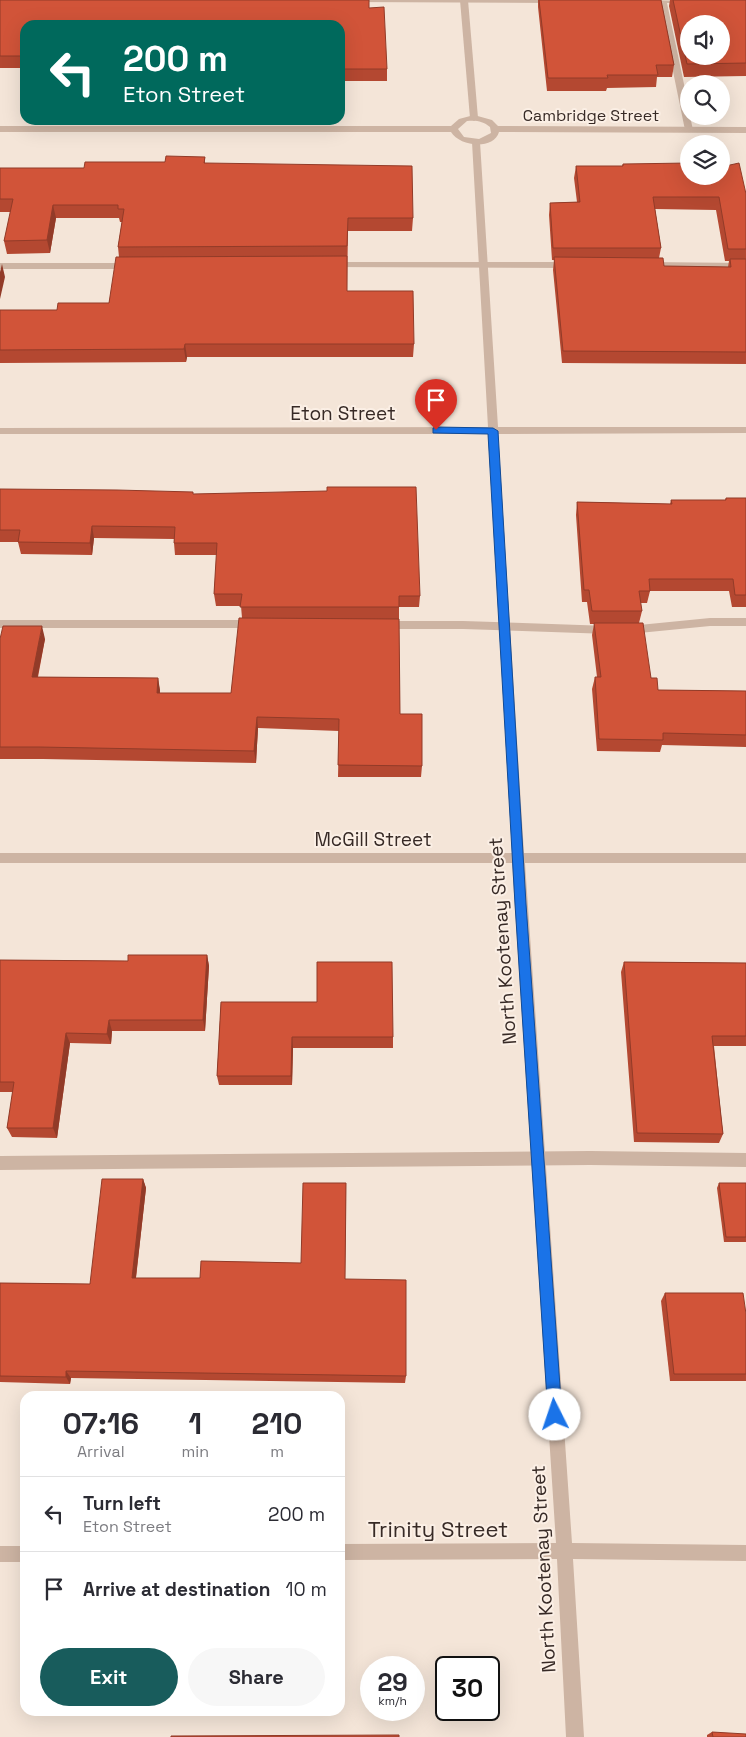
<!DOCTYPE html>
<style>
body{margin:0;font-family:"Space Grotesk",sans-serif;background:#f7f7f7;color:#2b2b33;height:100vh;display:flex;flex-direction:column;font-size:19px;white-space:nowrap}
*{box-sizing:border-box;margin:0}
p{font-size:16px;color:#7c7c81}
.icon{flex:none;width:28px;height:28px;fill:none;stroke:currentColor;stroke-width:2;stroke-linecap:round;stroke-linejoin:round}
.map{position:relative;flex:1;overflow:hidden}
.details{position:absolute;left:20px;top:1391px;width:325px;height:325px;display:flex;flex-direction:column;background:#fff;border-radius:15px;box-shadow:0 5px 20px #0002}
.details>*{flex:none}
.banner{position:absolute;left:20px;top:20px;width:325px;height:105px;border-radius:15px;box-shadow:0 5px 20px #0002;background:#00695c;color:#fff;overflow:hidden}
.buttons{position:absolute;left:680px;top:15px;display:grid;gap:10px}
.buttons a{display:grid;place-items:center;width:50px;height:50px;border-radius:50%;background:#fff;box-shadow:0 5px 20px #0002;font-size:25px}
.speed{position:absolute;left:360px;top:1656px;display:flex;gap:10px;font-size:25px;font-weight:700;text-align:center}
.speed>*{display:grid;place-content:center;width:65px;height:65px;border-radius:50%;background:#fff;box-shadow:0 5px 20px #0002;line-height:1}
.speed small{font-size:12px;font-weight:400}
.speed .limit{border:2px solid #111;border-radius:8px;background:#fff;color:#111}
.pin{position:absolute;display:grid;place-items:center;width:42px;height:42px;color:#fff;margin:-51px -21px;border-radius:50% 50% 50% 0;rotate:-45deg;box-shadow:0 0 5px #0007}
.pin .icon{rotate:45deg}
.me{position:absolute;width:55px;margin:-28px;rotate:356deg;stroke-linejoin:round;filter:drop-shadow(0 0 4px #0008)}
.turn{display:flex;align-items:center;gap:18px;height:105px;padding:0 20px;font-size:22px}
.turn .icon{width:65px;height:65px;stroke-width:2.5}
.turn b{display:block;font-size:35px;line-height:42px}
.eta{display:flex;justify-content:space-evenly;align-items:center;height:85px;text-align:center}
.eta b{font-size:30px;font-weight:700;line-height:35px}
.cta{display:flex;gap:10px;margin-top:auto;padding:10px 20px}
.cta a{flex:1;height:58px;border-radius:30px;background:#185c5c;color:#fff;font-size:20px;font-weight:700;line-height:58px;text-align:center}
.cta a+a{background:#f7f7f7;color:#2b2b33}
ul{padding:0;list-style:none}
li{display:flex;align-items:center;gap:15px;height:75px;padding:0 20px;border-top:1px solid #e1e1e2}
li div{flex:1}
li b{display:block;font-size:19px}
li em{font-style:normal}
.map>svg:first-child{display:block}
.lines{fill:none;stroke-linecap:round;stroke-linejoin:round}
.service{fill:#cdb4a3;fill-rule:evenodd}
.minor{fill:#cdb4a3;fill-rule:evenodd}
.tertiary{fill:#cdb4a3;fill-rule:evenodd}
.wall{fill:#b44831;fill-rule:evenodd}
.shaded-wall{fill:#923b28}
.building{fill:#d15439;stroke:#923b28;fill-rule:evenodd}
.route{fill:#1a73e8;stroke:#114b97}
.labels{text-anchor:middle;stroke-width:4;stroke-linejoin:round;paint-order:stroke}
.far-street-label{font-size:16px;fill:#372a26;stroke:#fbefe5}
.street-label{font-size:19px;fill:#372a26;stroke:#fbefe5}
.near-street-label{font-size:22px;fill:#372a26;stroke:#fbefe5}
</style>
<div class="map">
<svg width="746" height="1737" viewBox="0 0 746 1737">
<rect width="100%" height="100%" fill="#f4e5d8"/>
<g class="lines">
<g class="service">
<polygon points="348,0 557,0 558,1 554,3 352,2"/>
<polygon points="641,0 691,1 687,3 667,3 689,108 689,116 690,116 693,130 692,132 685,130 659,3 641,3"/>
<polygon points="331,262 569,262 574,265 569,268 328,267 326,265"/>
<polygon points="649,262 746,263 746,269 646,267 646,263"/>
<polygon points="0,263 131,263 136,266 131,269 0,269"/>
<polygon points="710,618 746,618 746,626 710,626 629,634 623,630 629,626"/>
<polygon points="0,620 254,620 260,624 254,628 0,628"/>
<polygon points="382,621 463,621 609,626 615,630 609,634 463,629 382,629 376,625"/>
<polygon points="590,1151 746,1153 746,1167 590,1165 0,1170 0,1156"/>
</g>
<g class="minor">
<polygon points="460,0 468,0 478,118 474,121 470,118"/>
<polygon points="476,139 480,142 498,427 746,427 746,433 498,434 524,853 746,853 746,863 525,863 572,1543 746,1545 746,1561 573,1559 584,1737 566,1737 557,1559 340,1560 340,1544 556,1543 512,863 0,863 0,853 512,853 488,434 0,434 0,428 488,427 472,142"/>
<rect x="0" y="1546" width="25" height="16"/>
</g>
<path class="tertiary" d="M 474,115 L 492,120 L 498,126 L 746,127 L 746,133 L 499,132 C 494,150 460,147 451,132 L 0,132 L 0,126 L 451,126 L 459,119 ZM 467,121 C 476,120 483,121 490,127 L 491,133 L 479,139 L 464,137 L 458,129 Z"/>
</g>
<g class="wall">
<polygon points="0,0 369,8 387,69 387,81 340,81 340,25 25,25 25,68 0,68"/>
<polygon points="538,0 661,0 674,65 672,77 657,77 656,87 607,88 606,91 547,91 538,7"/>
<polygon points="670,0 746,0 746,76 684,77 669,6"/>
<polygon points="205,157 205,163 413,218 412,231 348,231 347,291 414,344 413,357 187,357 186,362 0,363 0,310 57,310 109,303 119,257 118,247 122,222 120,222 119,218 56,218 50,253 7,254 4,241 11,212 0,212 0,168 84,168 165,162"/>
<path d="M 623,164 L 746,194 L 746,364 L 562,363 L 553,270 L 554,260 L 552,260 L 549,215 L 550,203 L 577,202 L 574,178 L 576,166 L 622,166 ZM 655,209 L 716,210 L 725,261 L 729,261 L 728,267 L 664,266 L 659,258 L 661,248 Z"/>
<polygon points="0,489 193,494 420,596 419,607 399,607 399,619 400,714 422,766 421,777 338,777 339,731 258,728 256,763 43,759 0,759 0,639 45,639 38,677 158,678 160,693 231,693 242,618 241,606 216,606 214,594 217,555 175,555 174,543 174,539 94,538 92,555 21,554 18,542 0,542"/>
<polygon points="726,498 746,498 746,607 732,607 729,591 650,591 647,603 640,603 642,611 639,623 651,678 658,690 746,691 746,747 662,745 660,752 597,751 592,689 595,677 597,677 592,635 594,624 590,624 587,602 582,602 576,515 577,502 670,504 671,500 725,500"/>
<polygon points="207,955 209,966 205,1031 112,1031 111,1044 70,1043 57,1138 12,1137 7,1128 13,1092 0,1092 0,960 128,961"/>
<polygon points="624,962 746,963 746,1046 714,1046 723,1134 719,1143 634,1142 621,972"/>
<polygon points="221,1002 393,1037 393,1048 293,1048 292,1085 219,1085 217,1076"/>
<polygon points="143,1179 146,1188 136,1278 200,1278 301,1263 346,1183 345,1279 406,1376 405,1383 71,1378 70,1384 0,1382 0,1283 90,1284"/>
<polygon points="719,1183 746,1183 746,1242 724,1242 717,1188"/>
<polygon points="665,1293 746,1314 746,1381 670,1381 661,1301"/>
<polygon points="712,1732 746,1737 707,1737 707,1735"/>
</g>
<g class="shaded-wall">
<polygon points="53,205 56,218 50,253 47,240"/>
<polygon points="2,264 5,277 0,299 0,272"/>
<polygon points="185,344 187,357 186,362 184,349"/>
<polygon points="92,526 94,538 92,555 90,543"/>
<polygon points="42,626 45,639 35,689 32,677"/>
<polygon points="158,678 160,690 159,705 157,693"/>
<polygon points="257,717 258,728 256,763 254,751"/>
<polygon points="207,955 209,966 205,1031 203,1020"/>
<polygon points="109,1020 112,1031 111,1044 107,1034"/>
<polygon points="66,1033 70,1043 57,1138 53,1128"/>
<polygon points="292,1037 293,1048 292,1085 291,1076"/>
<polygon points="143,1179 146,1188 135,1285 132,1278"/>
<polygon points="66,1371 71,1378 70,1384 66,1377"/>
</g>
<g class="building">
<polygon points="0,0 369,0 369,8 384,7 387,69 340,69 340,25 25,25 25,56 0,56"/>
<polygon points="539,0 661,0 674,65 656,65 658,75 607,75 608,78 548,78"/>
<path d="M 673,0 L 746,0 L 746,63 L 687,64 ZM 689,24 L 721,24 L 721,56 L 689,56 Z"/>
<polygon points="166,156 205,157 204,163 412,166 413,218 348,218 347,246 118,247 124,209 118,209 118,205 53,205 47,240 4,241 13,199 0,199 0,168 84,168 85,162 165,162"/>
<polygon points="689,163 689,176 721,176 721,167 739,163 746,194 746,249 728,249 719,197 653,197 661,248 553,248 550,203 580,202 576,166 623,166 623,164"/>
<polygon points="347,256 347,291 413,291 414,344 185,344 184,349 0,350 0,310 57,310 58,303 109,303 116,257"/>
<polygon points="554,257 663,258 664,266 731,267 730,259 746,259 746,352 563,351"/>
<polygon points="327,487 416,487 420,596 399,596 399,607 240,607 242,594 214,594 217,543 174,543 175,527 92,526 90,543 18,542 20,530 0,530 0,489 117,490 193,492 193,494 327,491"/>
<polygon points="726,498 746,498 746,595 735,595 733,579 649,579 650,591 639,591 642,611 592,611 589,590 584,590 577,502 672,504 671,500 726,500"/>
<polygon points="239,618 399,619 400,714 422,714 422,766 338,765 339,719 257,717 254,751 39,747 0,747 0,639 3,626 42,626 32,677 158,678 157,693 231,693"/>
<polygon points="594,623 643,623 651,678 657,678 658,690 746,691 746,735 663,733 663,740 599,739 595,677 601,677"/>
<polygon points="128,955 207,955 203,1020 109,1020 107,1034 66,1033 53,1128 7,1128 14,1082 0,1082 0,960 128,961"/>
<polygon points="317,962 392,962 393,1037 292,1037 291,1076 217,1076 221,1002 317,1002"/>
<polygon points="624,962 746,963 746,1036 712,1036 723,1134 637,1133"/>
<polygon points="102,1179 143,1179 132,1278 200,1278 201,1261 301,1263 303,1183 346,1183 345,1279 406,1280 406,1376 66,1371 66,1377 0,1376 0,1283 90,1284"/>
<polygon points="719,1183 746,1183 746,1237 726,1237"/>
<polygon points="665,1293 743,1293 746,1314 746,1374 674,1374"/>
<polygon points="712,1732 746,1734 746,1737 713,1737"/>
<polygon points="399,1735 399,1737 171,1737 171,1736"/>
</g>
<polygon class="route" points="436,427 493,428 498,431 526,904 562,1415 560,1420 555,1422 550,1420 548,1415 515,904 488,434 433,433 433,428"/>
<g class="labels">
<g class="far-street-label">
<text x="591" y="121">Cambridge Street</text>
</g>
<g class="street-label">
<text x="343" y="420">Eton Street</text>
<text x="373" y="846">McGill Street</text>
<text transform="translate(502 941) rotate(-94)" y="7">North Kootenay Street</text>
<text transform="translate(543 1569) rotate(-93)" y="7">North Kootenay Street</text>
</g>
<g class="near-street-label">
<text x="438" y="1537">Trinity Street</text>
</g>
</g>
</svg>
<div class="buttons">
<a><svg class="icon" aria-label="sound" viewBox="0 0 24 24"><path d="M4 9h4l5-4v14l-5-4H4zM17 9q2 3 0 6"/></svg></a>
<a><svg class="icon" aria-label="search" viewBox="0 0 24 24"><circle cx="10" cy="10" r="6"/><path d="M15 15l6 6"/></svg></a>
<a><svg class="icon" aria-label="layers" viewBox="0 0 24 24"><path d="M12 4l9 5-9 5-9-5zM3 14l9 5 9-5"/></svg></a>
</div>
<div class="speed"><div>29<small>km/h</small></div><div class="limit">30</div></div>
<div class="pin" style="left:436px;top:430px;background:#d93025"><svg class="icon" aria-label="arrive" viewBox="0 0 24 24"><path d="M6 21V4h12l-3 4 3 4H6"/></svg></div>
<svg class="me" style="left:555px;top:1415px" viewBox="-20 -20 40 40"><circle r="19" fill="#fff"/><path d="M0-13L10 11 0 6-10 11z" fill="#1a73e8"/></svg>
<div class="banner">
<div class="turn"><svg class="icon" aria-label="left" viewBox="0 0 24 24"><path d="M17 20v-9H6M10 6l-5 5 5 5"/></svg><div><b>200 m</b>Eton Street</div></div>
</div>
<section class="details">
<div class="eta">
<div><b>07:16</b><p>Arrival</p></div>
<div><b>1</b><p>min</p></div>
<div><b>210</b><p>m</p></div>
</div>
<ul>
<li><svg class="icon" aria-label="left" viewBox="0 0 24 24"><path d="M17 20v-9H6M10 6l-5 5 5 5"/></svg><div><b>Turn left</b><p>Eton Street</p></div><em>200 m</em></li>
<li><svg class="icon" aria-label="arrive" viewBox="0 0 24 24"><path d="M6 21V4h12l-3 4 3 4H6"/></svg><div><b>Arrive at destination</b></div><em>10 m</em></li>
</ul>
<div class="cta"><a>Exit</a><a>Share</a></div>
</section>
</div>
